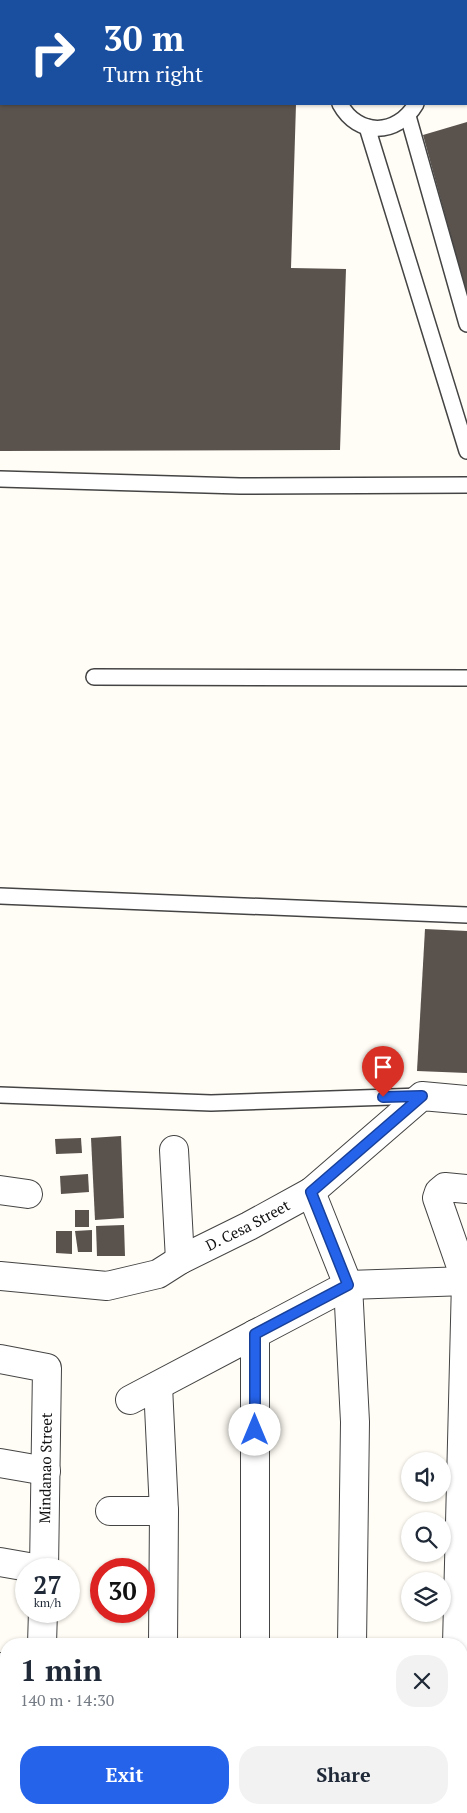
<!DOCTYPE html>
<meta charset="utf-8">
<style>
body{margin:0;font-family:"PT Serif",serif;background:#f2f2f3;color:#1f2937;height:100vh;display:flex;flex-direction:column;font-size:19px;white-space:nowrap}
*{box-sizing:border-box;margin:0}
p{font-size:16px;color:#747a83}
.icon{flex:none;width:28px;height:28px;fill:none;stroke:currentColor;stroke-width:2;stroke-linecap:round;stroke-linejoin:round}
.map{position:relative;flex:1;overflow:hidden}
.side{position:absolute;left:0px;top:1638px;width:468px;height:176px;display:flex;flex-direction:column;background:#fff;border-radius:20px 20px 0 0;box-shadow:0 1px 4px #0004}
.side>*{flex:none}
.guide{position:absolute;left:0px;top:0px;width:468px;height:105px;box-shadow:0 1px 4px #0004;background:#1a4fa0;color:#fff;overflow:hidden}
.buttons{position:absolute;left:401px;top:1452px;display:grid;gap:10px}
.buttons a{display:grid;place-items:center;width:50px;height:50px;border-radius:50%;background:#fff;box-shadow:0 1px 4px #0004;font-size:25px}
.speed{position:absolute;left:15px;top:1558px;display:flex;gap:10px;font-size:25px;font-weight:700;text-align:center}
.speed>*{display:grid;place-content:center;width:65px;height:65px;border-radius:50%;background:#fff;box-shadow:0 1px 4px #0004;line-height:1}
.speed small{font-size:12px;font-weight:400}
.speed .limit{border:8px solid #d22;background:#fff;color:#111}
.pin{position:absolute;display:grid;place-items:center;width:42px;height:42px;color:#fff;margin:-51px -21px;border-radius:50% 50% 50% 0;rotate:-45deg;box-shadow:0 0 5px #0007}
.pin .icon{rotate:45deg}
.me{position:absolute;width:55px;margin:-28px;rotate:0deg;stroke-linejoin:round;filter:drop-shadow(0 0 4px #0008)}
.turn{display:flex;align-items:center;gap:18px;height:105px;padding:0 20px;font-size:22px}
.turn .icon{width:65px;height:65px;stroke-width:2.5}
.turn b{display:block;font-size:35px;line-height:42px}
.round{display:grid;place-items:center;flex:none;width:52px;height:52px;border-radius:20px;background:#f2f2f3}
.overview{display:flex;align-items:center;justify-content:space-between;height:85px;padding:0 20px}
h1{font-size:30px;font-weight:700;line-height:38px}
.action{display:flex;gap:10px;margin-top:auto;padding:10px 20px}
.action a{flex:1;height:58px;border-radius:20px;background:#2563eb;color:#fff;font-size:20px;font-weight:700;line-height:58px;text-align:center}
.action a+a{background:#f2f2f3;color:#1f2937}
.map>svg:first-child{display:block}
.building{fill:#5a524d}
.lines{fill:none;stroke-linecap:round;stroke-linejoin:round}
.service-casing{stroke:#444;stroke-width:18}
.minor-casing{stroke:#444;stroke-width:30}
.service{stroke:#fff;stroke-width:15}
.minor{stroke:#fff;stroke-width:28}
.route-casing{stroke:#184099;stroke-width:12}
.route{stroke:#2563eb;stroke-width:9}
.labels{text-anchor:middle;stroke-width:5;stroke-linejoin:round;paint-order:stroke}
.street-label{font-size:15px;fill:#111;stroke:#fff}
</style>
<div class="map">
<svg width="467" height="1813" viewBox="0 0 467 1813">
<rect width="100%" height="100%" fill="#fffdf5"/>
<g class="building">
<polygon points="0,104 296,104 291,268 346,269 340,450 0,451"/>
<polygon points="467,122 467,292 466,292 423,135"/>
<polygon points="425,929 467,931 467,1073 417,1071"/>
<polygon points="121,1136 124,1218 95,1220 91,1138"/>
<polygon points="81,1138 82,1153 56,1154 55,1139"/>
<polygon points="88,1174 89,1192 61,1194 60,1176"/>
<rect x="75" y="1210" width="14" height="17"/>
<polygon points="124,1225 125,1256 97,1256 96,1226"/>
<polygon points="92,1230 92,1252 78,1252 75,1231"/>
<polygon points="56,1231 72,1231 72,1254 56,1253"/>
</g>
<g class="lines">
<defs>
<g id="service">
<polyline points="295,0 295,1"/>
<polyline points="405,1 405,0"/>
<polyline points="0,50 1,50"/>
<path d="M 340,104 C 358,137 397,136 416,104"/>
<polyline points="408,116 467,324"/>
<polyline points="367,127 467,451"/>
<polyline points="0,479 240,486 467,485"/>
<polyline points="94,677 467,678"/>
<polyline points="0,896 467,915"/>
<polyline points="0,1095 211,1103 421,1096"/>
</g>
<g id="minor">
<polyline points="174,1150 180,1260"/>
<polyline points="0,1190 28,1194"/>
<polyline points="311,1192 348,1285 355,1422 352,1644"/>
<path id="s1" d="M 0,1276 L 107,1286 L 158,1274 L 180,1260 L 249,1226 L 311,1192 L 422,1096 L 467,1100"/>
<polyline points="255,1334 255,1644"/>
<polyline points="0,1359 47,1368 44,1569"/>
<polyline points="158,1386 164,1511 163,1644"/>
<polyline points="130,1400 348,1285 467,1281"/>
<polyline points="0,1463 46,1471"/>
<polyline points="110,1511 164,1511"/>
<polyline points="0,1562 40,1569"/>
<polyline points="42,1644 43,1611"/>
<polyline points="457,1644 466,1281 437,1198 439,1192 445,1187 467,1189"/>
<polyline points="0,1667 6,1668"/>
<polyline points="0,1770 6,1771"/>
<polyline points="160,1808 160,1813"/>
<polyline points="30,1813 31,1808"/>
<polyline points="253,1813 253,1808"/>
<polyline points="352,1813 352,1808"/>
<polyline points="454,1813 454,1808"/>
</g>
</defs>
<use href="#service" class="service-casing"/>
<use href="#minor" class="minor-casing"/>
<use href="#service" class="service"/>
<use href="#minor" class="minor"/>
</g>
<g class="lines">
<defs>
<polyline id="route" points="255,1430 255,1334 348,1285 311,1192 422,1096 383,1097"/>
</defs>
<use href="#route" class="route-casing"/>
<use href="#route" class="route"/>
</g>
<g class="labels">
<g class="street-label">
<text dy="5" stroke="none"><textPath href="#s1" startOffset="262">D. Cesa Street</textPath></text>
<text transform="translate(46 1468) rotate(-89)" y="5">Mindanao Street</text>
</g>
</g>
</svg>
<div class="buttons">
<a><svg class="icon" aria-label="sound" viewBox="0 0 24 24"><path d="M4 9h4l5-4v14l-5-4H4zM17 9q2 3 0 6"/></svg></a>
<a><svg class="icon" aria-label="search" viewBox="0 0 24 24"><circle cx="10" cy="10" r="6"/><path d="M15 15l6 6"/></svg></a>
<a><svg class="icon" aria-label="layers" viewBox="0 0 24 24"><path d="M12 4l9 5-9 5-9-5zM3 14l9 5 9-5"/></svg></a>
</div>
<div class="speed"><div>27<small>km/h</small></div><div class="limit">30</div></div>
<div class="pin" style="left:383px;top:1097px;background:#d93025"><svg class="icon" aria-label="arrive" viewBox="0 0 24 24"><path d="M6 21V4h12l-3 4 3 4H6"/></svg></div>
<svg class="me" style="left:255px;top:1430px" viewBox="-20 -20 40 40"><circle r="19" fill="#fff"/><path d="M0-13L10 11 0 6-10 11z" fill="#2563eb"/></svg>
<div class="guide">
<div class="turn"><svg class="icon" aria-label="right" viewBox="0 0 24 24"><path d="M7 20v-9h11M14 6l5 5-5 5"/></svg><div><b>30 m</b>Turn right</div></div>
</div>
<section class="side">
<div class="overview"><div><h1>1 min</h1><p>140 m · 14:30</p></div><a class="round"><svg class="icon" aria-label="close" viewBox="0 0 24 24"><path d="M6 6l12 12M18 6L6 18"/></svg></a></div>
<div class="action"><a>Exit</a><a>Share</a></div>
</section>
</div>
